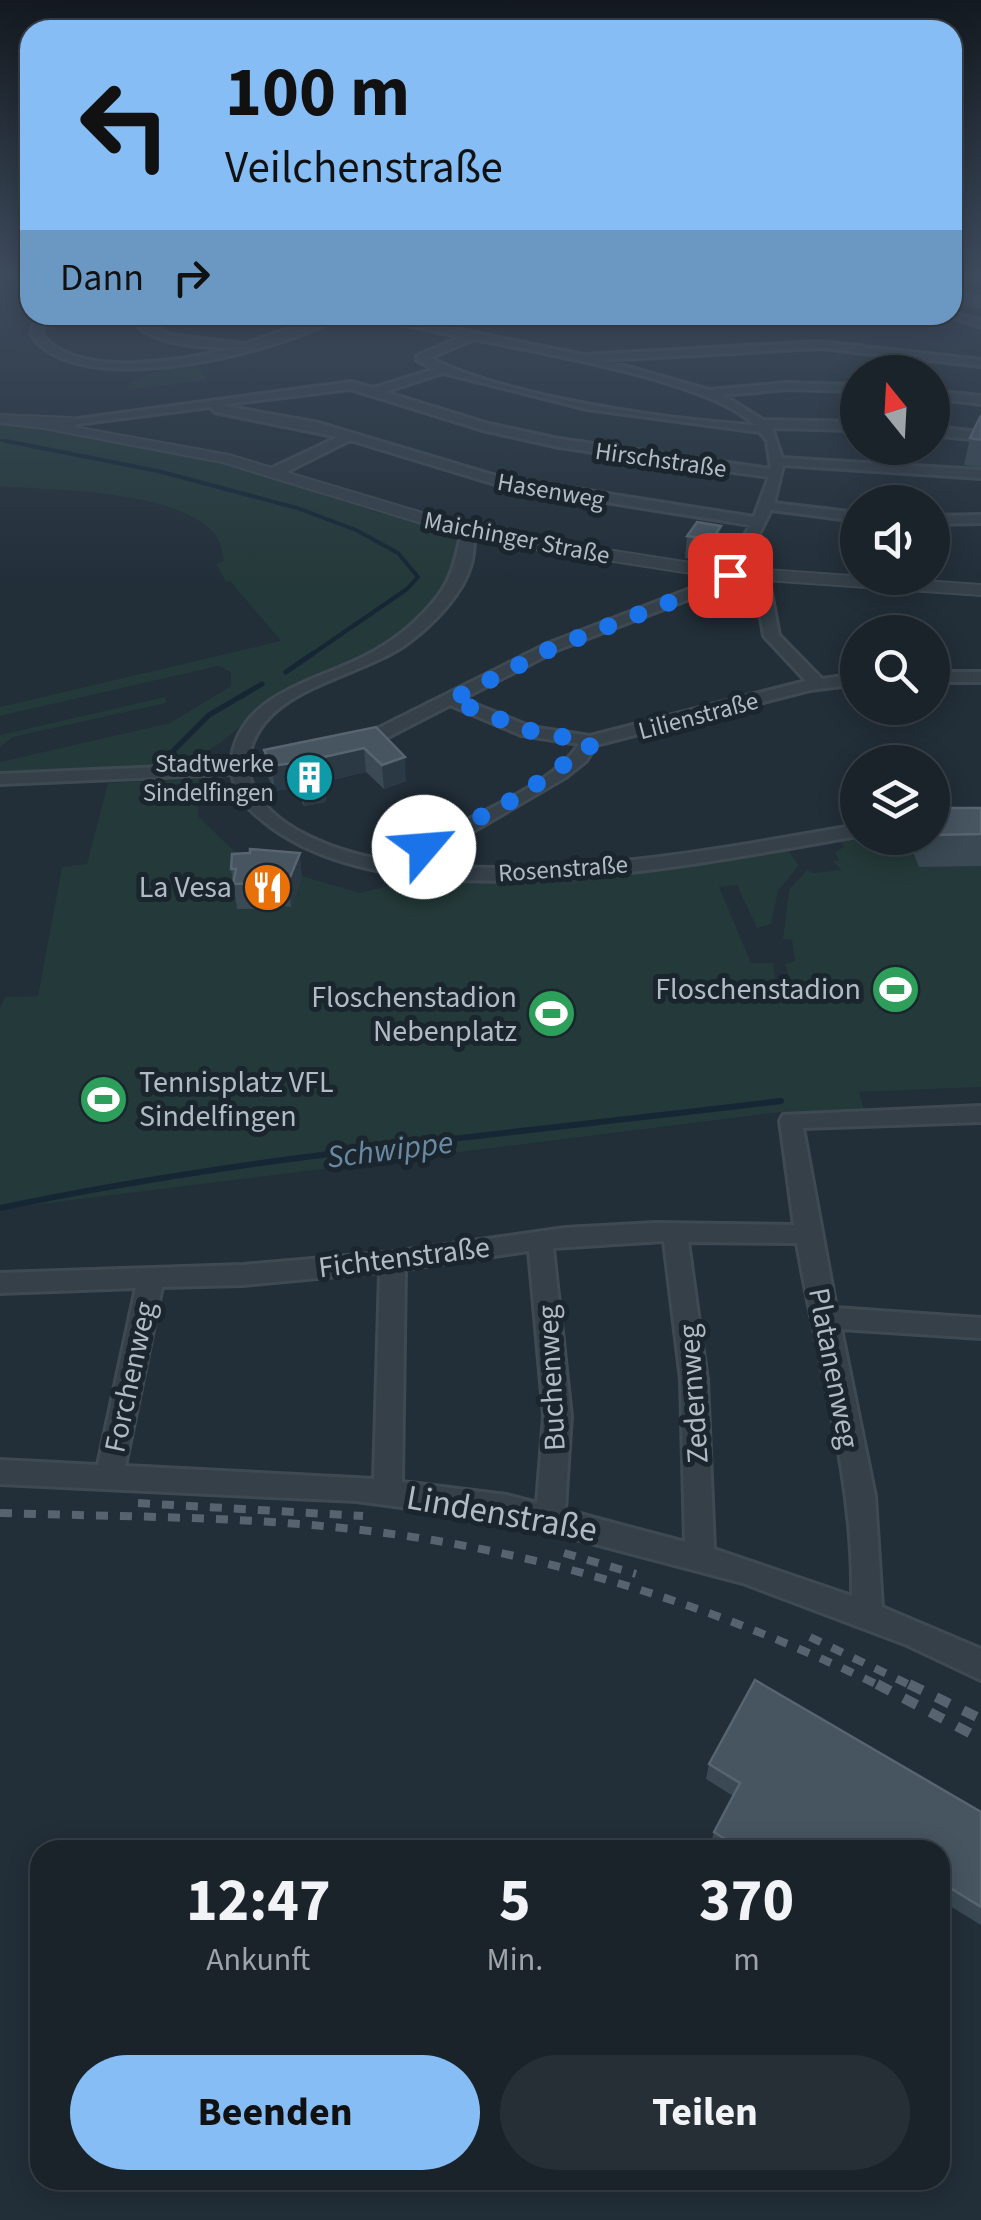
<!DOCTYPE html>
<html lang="de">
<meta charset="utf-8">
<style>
body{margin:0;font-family:"Source Sans 3",sans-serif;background:#272f36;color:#f1f3f6;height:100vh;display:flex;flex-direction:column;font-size:38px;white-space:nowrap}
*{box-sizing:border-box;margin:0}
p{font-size:32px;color:#9fa4a8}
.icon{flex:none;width:55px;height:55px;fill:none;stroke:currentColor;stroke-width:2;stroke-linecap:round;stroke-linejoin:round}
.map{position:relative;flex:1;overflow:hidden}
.details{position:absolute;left:30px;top:1840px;width:920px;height:350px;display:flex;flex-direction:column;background:#1a222a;border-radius:30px;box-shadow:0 5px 25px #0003,0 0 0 2px #383f47}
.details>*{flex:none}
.banner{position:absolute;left:20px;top:20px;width:942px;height:305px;border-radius:30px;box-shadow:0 5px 25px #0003,0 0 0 2px #383f47;background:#86bdf4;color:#111;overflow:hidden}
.needle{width:65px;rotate:342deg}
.fabs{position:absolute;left:840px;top:355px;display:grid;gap:20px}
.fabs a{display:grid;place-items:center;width:110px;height:110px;border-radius:50%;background:#1a222a;box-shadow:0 5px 25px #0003,0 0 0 2px #383f47;font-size:50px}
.pin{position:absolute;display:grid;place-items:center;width:85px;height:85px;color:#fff;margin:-42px;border-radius:20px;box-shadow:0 5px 15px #0006}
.me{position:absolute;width:110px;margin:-55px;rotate:63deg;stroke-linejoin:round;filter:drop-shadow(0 0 8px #0008)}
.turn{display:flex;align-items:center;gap:35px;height:210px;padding:0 40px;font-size:45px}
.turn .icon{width:130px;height:130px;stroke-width:2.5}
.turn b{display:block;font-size:70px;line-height:85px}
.then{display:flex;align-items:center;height:95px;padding:0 40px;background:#0003;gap:20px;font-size:38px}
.eta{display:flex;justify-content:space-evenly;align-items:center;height:170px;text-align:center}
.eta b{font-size:60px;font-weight:700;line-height:70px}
.button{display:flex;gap:20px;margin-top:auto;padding:20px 40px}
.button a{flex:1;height:115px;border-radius:60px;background:#86bdf4;color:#111;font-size:40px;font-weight:700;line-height:115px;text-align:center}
.button a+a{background:#272f36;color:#f1f3f6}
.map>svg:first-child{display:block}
.green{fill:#243939}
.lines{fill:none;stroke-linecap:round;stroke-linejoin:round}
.stream-far3{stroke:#162635;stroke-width:2.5}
.stream-far2{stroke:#162635;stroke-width:4}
.stream-far1{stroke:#162635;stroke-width:5}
.stream{stroke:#162635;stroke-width:6}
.minor-casing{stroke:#3f4952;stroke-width:6}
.tertiary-casing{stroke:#3f4952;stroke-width:4}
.secondary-casing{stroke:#3f4952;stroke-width:6}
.minor{fill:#354049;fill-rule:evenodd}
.tertiary{fill:#354049;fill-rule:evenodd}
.secondary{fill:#434f5c;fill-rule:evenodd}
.rail-far1{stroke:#576470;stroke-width:8;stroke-dasharray:12 12;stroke-linecap:butt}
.rail{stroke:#576470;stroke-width:10;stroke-dasharray:15 15;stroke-linecap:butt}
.wall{fill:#3a4954}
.shaded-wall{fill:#2b3944}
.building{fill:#475561;stroke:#576570;stroke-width:2.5}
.route{stroke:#1a73e8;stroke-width:18;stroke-dasharray:0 32.4}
.labels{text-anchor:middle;stroke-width:10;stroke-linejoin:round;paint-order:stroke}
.far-street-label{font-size:25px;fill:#b0bbc5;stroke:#1b252d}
.far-poi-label{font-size:25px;fill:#b0bbc5;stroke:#1b252d;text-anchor:end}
.poi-label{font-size:30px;fill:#b0bbc5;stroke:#1b252d;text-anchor:end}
.street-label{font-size:30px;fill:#b0bbc5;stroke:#1b252d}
.water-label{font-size:32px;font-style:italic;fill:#6a89a3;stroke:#1b252d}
.near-street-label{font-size:35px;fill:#b0bbc5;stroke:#1b252d}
</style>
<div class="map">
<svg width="981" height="2220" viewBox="0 0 981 2220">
<rect width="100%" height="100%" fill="#222e38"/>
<g class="green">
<polygon points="194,365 201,369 207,380 126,390 129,384 161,369"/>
<path d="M 0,423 L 222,462 L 376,512 L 440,528 L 458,539 C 467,585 400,640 364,659 C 335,674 298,681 272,699 C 244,718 227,747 192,757 C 135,773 59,768 0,771 L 0,762 L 170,723 L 231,686 L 231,672 L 218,666 L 0,716 L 0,707 L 281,641 L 230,581 L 226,582 L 216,564 L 224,561 C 222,551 220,539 213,532 C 172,489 58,491 0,486 Z"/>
<polygon points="165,697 166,703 13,737 0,747 0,735"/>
<polygon points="199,779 198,816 233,850 258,863 360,893 413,880 510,880 786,848 799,865 778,891 771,924 757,928 737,885 719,887 751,963 773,963 777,987 792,987 785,964 795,961 792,940 783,939 789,890 807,870 814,873 841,870 833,861 839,861 835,852 844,847 840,839 932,838 981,818 981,1087 859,1092 865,1112 781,1112 0,1209 0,1008 5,997 38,996 62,867 87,864 108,783"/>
</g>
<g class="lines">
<polyline class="stream-far3" points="0,440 21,444"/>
<polyline class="stream-far2" points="6,441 158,471 297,508 356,530 398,553 418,577 407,589 308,657"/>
<g class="stream-far1">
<polyline points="286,672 312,654"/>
<polyline points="165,759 209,715 262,684"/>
</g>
<path class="stream" d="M 0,1208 C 257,1154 521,1133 781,1101"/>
<defs>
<g id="minor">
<polygon points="981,273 981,278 952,282 952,276"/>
<polygon points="952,313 981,320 981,326 943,315"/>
<path d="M 37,315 L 47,315 L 41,334 C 77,380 183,361 232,348 C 194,346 152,346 126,315 L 137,315 L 169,335 L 245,344 L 327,315 L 342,315 C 284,352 77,404 31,334 Z"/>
<path d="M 365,315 L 386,315 L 584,355 L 821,342 L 981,360 L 981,366 L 821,348 L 603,360 L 709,390 L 787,383 L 858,385 L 858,391 L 787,389 L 723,395 L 763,420 L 858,422 L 858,430 L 772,428 L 782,458 L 981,470 L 981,478 L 783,465 L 774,503 L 858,513 L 858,521 L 771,510 L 745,562 L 718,588 L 557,650 L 462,699 L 531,727 L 590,736 L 806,681 L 764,636 L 755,582 L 762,578 L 769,582 L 779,635 L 822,679 L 858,674 L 858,684 L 810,690 L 596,745 L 586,761 L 566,777 L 417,864 C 564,879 714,850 858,825 L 858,836 C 700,863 406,926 271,827 C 251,812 237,800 232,774 L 0,784 L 0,774 L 231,764 C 237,693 317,682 367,655 C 394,641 419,621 438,596 C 454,575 455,557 462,533 L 469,529 L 476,533 C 473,543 474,554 471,564 C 463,594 433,624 409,642 C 359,680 255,687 248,763 L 294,756 L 303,761 L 294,766 L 249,773 C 260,829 347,856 397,862 C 445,821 548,794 579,744 L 521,735 L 450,705 L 361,751 L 349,751 L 349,743 L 547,644 L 708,582 L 732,561 L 750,525 L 498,485 L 350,440 L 280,475 L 270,475 L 270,469 L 338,437 L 215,412 L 210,407 L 69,425 L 63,421 L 351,382 L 373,388 L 434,369 L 417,360 L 417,356 L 461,337 ZM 474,339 C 534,351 715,382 754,425 C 667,420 506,397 430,358 ZM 443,373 L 587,409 L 760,432 L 767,441 L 771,469 L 559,439 L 489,424 L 385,392 ZM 350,389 L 482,430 L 559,447 L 769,477 L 754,517 L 500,477 L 319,423 L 220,405 Z"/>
<polygon points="586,315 863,315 801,322 591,318"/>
<polygon points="932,391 981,396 981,404 932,398"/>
<polygon points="932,427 981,432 981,440 932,435"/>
<polygon points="981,515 981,523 932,524 932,516"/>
<rect x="932" y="672" width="49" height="10"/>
<path d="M 981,1106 L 981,1122 L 803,1128 L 836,1308 L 981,1318 L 981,1338 L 841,1329 L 875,1496 L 882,1607 L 981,1649 L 981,1680 L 907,1645 L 743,1583 L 507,1521 L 356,1501 L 0,1484 L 0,1460 L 98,1465 L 136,1288 L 0,1293 L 0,1273 L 243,1265 L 393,1252 L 565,1228 L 655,1223 L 794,1225 L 780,1121 L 783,1115 ZM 664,1241 L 681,1380 L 685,1542 L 565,1510 L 571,1416 L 553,1248 ZM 688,1242 L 797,1243 C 817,1361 854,1476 852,1596 L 714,1549 L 707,1380 ZM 529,1251 L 544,1416 L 537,1503 L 507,1495 L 402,1482 L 405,1269 ZM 380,1272 L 374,1479 L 125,1466 L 162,1287 L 243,1285 Z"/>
</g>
<polygon id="tertiary" points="0,415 71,418 78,422 74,427 229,455 479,530 710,566 981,585 981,595 710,576 477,540 222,462 43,428 0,423"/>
<polygon id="secondary" points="952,290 981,298 981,307 952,299"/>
</defs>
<use href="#minor" class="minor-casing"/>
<use href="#tertiary" class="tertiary-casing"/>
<use href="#secondary" class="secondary-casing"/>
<use href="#minor" class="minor"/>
<use href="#tertiary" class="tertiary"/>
<use href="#secondary" class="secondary"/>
<g class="rail-far1">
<polyline points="138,1503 363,1516"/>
<path d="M 0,1513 C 128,1517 258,1516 385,1533 C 559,1556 725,1610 882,1687"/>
<polyline points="564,1553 636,1574"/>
<polyline points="810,1637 914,1687"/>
</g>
<g class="rail">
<polyline points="877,1684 981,1739"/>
<polyline points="909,1684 981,1719"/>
</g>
</g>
<g class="wall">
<polygon points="981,416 981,467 964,465 970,438"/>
<polygon points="721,526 718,547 710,562 685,558 687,536"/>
<polygon points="376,727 406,781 384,789 366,772 324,782 326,802 304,806 294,788 275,791 267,775 264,750"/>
<polygon points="932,808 981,808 981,866 919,867 909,841 910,838 932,838"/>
<polygon points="231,869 302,878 291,907 265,904 265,909 237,909"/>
<polygon points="709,1764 981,1812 981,1925 940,1900 940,1850 717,1850 710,1846 714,1832 733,1796 706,1779"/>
</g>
<g class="shaded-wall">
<polygon points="721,526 718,547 710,562 712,540"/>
<polygon points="364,748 366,772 324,782 326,802 304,806 302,782 315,759"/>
<polygon points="405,757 406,781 384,789 382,765"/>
<polygon points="292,763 294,788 275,791 272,766"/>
<polygon points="300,853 302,878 291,907 288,882"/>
</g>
<g class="building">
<polygon points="981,416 981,440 970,438 980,417"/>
<polygon points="697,522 721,526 712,540 687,536"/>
<polygon points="376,727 405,757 382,765 364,748 315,759 323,777 302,782 292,763 272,766 264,750"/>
<polygon points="932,808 981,808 981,834 932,835"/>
<polygon points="250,849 300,853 288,882 262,879 261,883 233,884 236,869 231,869 232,854 250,853"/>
<polygon points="755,1680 981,1812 981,1907 944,1884 940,1894 940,1850 743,1850 714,1832 740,1783 709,1764"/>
</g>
<linearGradient id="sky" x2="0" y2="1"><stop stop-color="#13191f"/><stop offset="0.47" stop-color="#3e4c5e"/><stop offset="1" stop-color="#3e4c5e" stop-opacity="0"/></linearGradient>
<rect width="981" height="584" fill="url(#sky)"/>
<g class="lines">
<polyline class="route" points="424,847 518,797 590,746 590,742 527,730 451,700 552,648 714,585 730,575"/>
</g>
<defs>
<symbol id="building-disc" viewBox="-11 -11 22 22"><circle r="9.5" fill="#0f9aa8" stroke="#1b252d"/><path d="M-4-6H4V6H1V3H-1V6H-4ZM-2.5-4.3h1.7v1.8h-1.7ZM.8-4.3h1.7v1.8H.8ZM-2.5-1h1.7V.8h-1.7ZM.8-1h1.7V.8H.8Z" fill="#fff"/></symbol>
<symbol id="restaurant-disc" viewBox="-11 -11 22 22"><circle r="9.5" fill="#e8710a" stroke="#1b252d"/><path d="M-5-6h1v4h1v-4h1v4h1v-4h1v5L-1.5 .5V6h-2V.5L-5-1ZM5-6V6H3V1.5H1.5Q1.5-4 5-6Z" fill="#fff"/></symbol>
<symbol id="stadium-disc" viewBox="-11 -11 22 22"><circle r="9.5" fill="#2e9e5b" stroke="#1b252d"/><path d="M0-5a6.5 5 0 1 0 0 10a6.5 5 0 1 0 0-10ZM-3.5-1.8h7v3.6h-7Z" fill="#fff"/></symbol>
</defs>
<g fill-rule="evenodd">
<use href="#building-disc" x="282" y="750" width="55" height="55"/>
<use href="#restaurant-disc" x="240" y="860" width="55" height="55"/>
<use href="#stadium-disc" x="868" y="962" width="55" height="55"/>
<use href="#stadium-disc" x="524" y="986" width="55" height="55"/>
<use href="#stadium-disc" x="76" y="1072" width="55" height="55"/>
</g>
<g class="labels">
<g class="far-street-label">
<text transform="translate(661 459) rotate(8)" y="9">Hirschstraße</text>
<text transform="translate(551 490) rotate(10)" y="9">Hasenweg</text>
<text transform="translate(517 537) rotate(11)" y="9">Maichinger Straße</text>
<text transform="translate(698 715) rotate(-15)" y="9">Lilienstraße</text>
<text transform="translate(563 868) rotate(-4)" y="9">Rosenstraße</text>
</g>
<g class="far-poi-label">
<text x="274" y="772">Stadtwerke<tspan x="274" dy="29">Sindelfingen</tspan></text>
</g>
<g class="poi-label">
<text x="232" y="897">La Vesa</text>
<text x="861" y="999">Floschenstadion</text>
<text x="517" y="1007">Floschenstadion<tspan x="517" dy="34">Nebenplatz</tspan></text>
<text x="139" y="1092" text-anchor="start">Tennisplatz VFL<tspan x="139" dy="34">Sindelfingen</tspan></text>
</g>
<g class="street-label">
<text transform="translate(404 1257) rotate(-7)" y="10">Fichtenstraße</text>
<text transform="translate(834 1368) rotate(79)" y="10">Platanenweg</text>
<text transform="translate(130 1377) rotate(-78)" y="10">Forchenweg</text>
<text transform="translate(551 1378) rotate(-93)" y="10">Buchenweg</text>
<text transform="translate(693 1394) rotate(-94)" y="10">Zedernweg</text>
</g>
<g class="water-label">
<text transform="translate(390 1149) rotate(-7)" y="11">Schwippe</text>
</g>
<g class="near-street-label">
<text transform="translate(502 1513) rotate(10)" y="12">Lindenstraße</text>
</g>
</g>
</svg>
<div class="fabs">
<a><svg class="needle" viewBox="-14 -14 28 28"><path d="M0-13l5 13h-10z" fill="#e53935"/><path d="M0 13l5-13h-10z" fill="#9fa4a8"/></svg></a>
<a><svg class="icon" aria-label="sound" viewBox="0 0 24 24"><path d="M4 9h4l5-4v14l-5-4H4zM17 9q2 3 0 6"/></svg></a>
<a><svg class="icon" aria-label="search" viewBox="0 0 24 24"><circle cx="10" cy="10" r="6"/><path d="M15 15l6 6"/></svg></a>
<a><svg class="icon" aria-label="layers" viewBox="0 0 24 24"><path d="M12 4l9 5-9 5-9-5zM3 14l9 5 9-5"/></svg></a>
</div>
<div class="pin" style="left:730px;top:575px;background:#d93025"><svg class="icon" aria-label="arrive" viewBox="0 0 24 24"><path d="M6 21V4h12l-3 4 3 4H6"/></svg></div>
<svg class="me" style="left:424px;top:847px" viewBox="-20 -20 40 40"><circle r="19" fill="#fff"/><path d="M0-13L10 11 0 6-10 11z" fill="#1a73e8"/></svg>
<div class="banner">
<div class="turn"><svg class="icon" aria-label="left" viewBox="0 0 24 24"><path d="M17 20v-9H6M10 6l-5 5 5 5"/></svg><div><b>100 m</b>Veilchenstraße</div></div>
<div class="then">Dann<svg class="icon" aria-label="right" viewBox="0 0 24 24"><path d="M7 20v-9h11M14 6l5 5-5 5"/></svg></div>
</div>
<section class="details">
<div class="eta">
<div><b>12:47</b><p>Ankunft</p></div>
<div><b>5</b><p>Min.</p></div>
<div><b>370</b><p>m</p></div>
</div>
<div class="button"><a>Beenden</a><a>Teilen</a></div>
</section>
</div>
